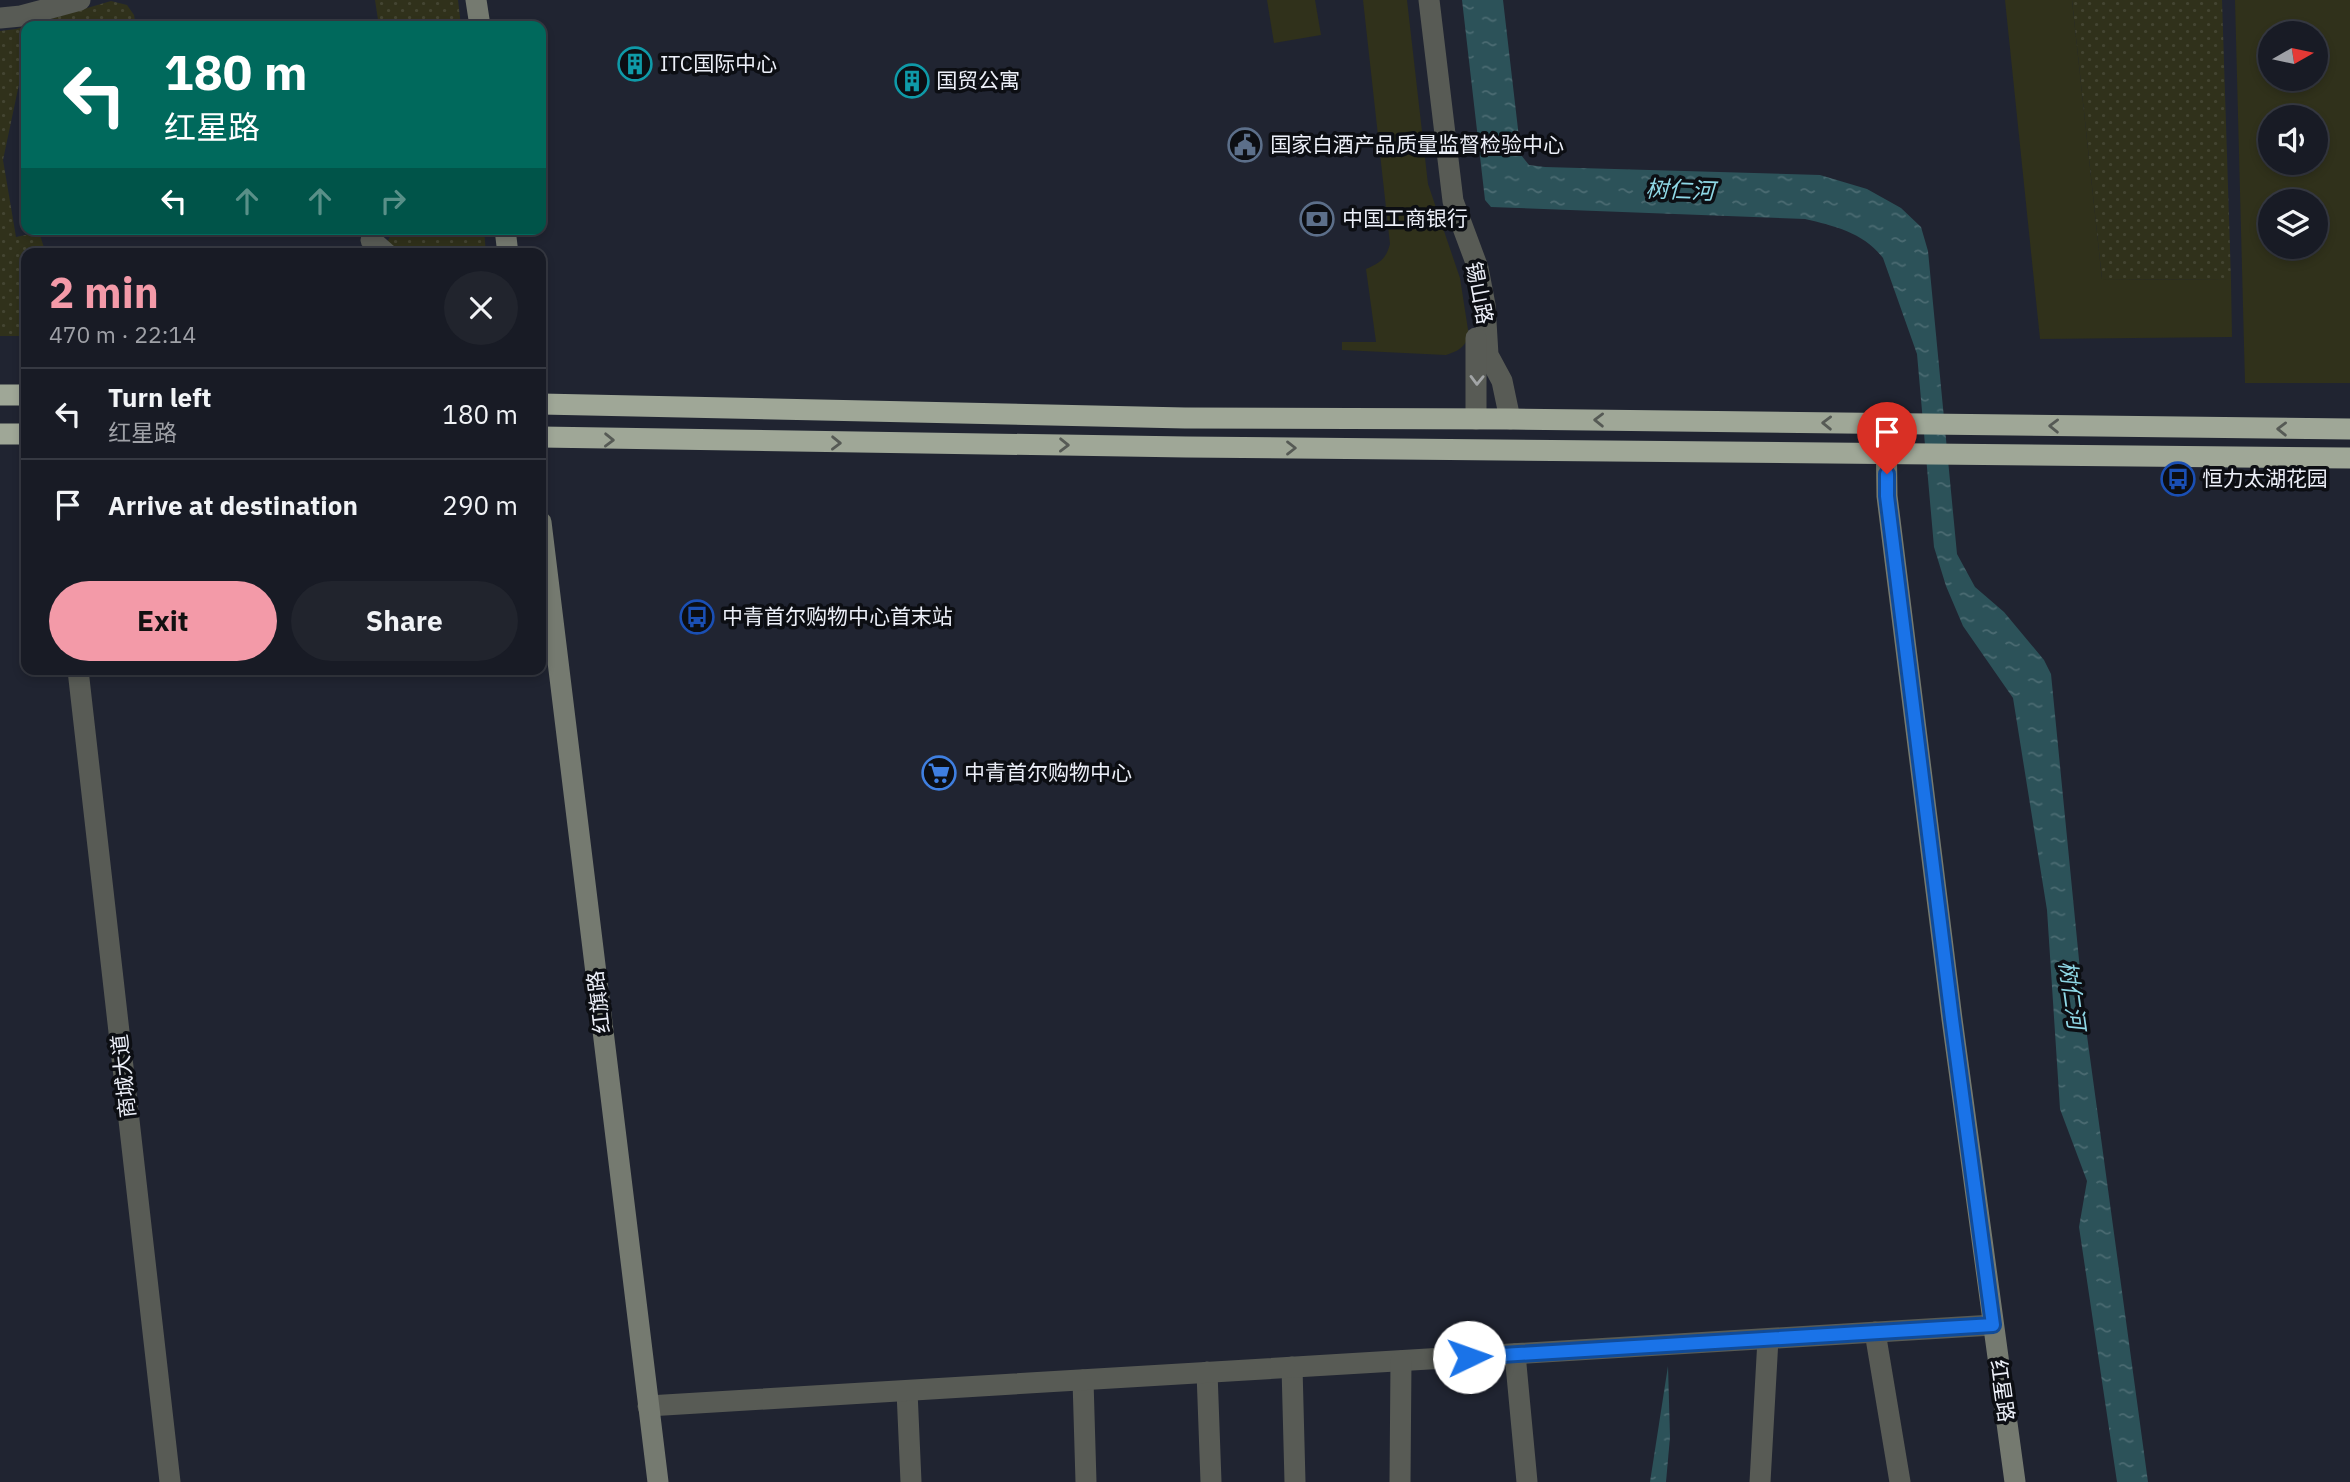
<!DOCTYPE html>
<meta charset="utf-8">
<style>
body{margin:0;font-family:"IBM Plex Sans","Noto Sans SC",sans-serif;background:#21242d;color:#f1f3f6;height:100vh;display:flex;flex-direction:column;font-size:26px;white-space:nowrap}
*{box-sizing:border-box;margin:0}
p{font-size:23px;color:#9fa1a7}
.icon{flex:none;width:38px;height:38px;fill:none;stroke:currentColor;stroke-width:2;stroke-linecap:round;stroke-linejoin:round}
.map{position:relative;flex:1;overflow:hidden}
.side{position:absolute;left:21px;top:248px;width:525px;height:427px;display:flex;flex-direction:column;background:#181b25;border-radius:14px;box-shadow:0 4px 10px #0003,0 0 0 2px #363942}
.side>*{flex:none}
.hud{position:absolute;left:21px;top:21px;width:525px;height:214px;border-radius:14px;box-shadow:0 4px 10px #0003,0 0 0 2px #363942;background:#00695c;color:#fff;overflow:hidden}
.needle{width:46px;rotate:81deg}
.fabs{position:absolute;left:2258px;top:21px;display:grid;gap:14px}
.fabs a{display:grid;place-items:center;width:70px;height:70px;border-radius:50%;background:#181b25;box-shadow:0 4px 10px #0003,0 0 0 2px #363942;font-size:35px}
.pin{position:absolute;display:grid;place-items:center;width:60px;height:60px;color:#fff;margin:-72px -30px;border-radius:50% 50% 50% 0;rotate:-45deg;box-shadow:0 0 7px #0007}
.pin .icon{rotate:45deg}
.me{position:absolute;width:77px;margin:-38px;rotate:87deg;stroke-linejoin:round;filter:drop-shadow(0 0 5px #0008)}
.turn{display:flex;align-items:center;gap:24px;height:147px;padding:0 28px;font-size:32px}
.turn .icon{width:91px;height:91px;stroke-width:2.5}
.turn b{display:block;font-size:49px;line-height:60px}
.lanes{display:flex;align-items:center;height:66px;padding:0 28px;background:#0003;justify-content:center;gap:35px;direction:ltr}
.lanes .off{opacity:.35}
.round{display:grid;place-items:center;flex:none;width:74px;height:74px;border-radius:37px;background:#21242d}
.summary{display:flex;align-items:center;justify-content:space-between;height:119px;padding:0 28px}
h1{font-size:42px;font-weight:800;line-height:52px;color:#f39aa8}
.cta{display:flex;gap:14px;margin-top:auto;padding:14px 28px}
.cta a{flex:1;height:80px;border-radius:42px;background:#f39aa8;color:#111;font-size:28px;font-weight:800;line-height:80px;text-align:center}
.cta a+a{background:#21242d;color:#f1f3f6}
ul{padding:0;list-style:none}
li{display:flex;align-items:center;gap:21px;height:91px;padding:0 28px;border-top:2px solid #363942}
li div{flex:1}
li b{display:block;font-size:26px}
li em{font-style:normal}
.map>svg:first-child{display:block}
.grass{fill:#30311b;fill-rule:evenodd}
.park{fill:url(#park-dots)}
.water{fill:url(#water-ripples)}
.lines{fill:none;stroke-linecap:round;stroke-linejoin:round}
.street{stroke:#585b55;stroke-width:21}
.secondary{stroke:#757a70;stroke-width:21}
.highway{stroke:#9fa797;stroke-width:21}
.oneway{stroke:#a2a5a6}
.oneway2{stroke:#565a55}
.route-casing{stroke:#114b97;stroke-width:18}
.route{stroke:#1a73e8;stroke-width:12}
.labels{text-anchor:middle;stroke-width:7;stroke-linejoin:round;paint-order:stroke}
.poi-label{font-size:21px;fill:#eceff8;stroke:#0c0e13;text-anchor:start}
.street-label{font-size:21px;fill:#eceff8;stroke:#0c0e13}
.water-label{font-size:23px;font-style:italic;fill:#8fd8e6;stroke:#0c0e13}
</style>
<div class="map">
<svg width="2350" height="1482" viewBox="0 0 2350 1482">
<defs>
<pattern id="park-dots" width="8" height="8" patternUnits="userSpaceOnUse" patternTransform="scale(1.75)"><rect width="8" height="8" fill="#30311b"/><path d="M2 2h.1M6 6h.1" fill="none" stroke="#444532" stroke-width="1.8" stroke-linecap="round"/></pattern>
<pattern id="water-ripples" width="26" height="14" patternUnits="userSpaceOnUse" patternTransform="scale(1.75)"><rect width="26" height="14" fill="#2c5259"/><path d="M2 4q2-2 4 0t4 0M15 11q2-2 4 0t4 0" fill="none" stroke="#4b6b72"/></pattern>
</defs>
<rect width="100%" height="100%" fill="#202431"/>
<g class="grass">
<polygon points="1267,0 1315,0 1321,35 1274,43"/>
<path d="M 1363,0 L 1407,0 L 1428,184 L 1460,278 L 1469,336 C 1464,348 1458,351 1446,355 L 1342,350 L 1342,342 L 1376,342 L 1366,269 C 1380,263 1386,259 1390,244 Z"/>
<polygon points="2005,0 2072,0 2102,279 2231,280 2232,337 2040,339"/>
<path d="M 2235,0 L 2350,0 L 2350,383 L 2245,383 ZM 2270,33 L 2315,33 L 2315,79 L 2270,79 ZM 2270,117 L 2315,117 L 2315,163 L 2270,163 ZM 2270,201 L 2315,201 L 2315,247 L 2270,247 Z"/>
</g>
<g class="park">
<polygon points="375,0 458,0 461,26 379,26"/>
<polygon points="2072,0 2222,0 2231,280 2102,279"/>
<polygon points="111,1 127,5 134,15 136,26 26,26 26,63 22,70 3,160 16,237 39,232 46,254 26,254 26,336 0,336 0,31 16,29"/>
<polygon points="394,229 484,229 486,254 381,254"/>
</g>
<g class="water">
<path d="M 1462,0 L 1503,0 L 1521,155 L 1529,165 L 1545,167 L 1820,175 L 1867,189 L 1901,208 L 1921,227 L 1928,251 L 1957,554 L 1975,587 L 2004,612 L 2044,660 L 2051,674 L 2085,1021 L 2148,1482 L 2117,1482 L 2079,1227 L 2087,1181 L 2060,1109 L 2047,910 L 2013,698 L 1963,626 L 1946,586 L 1934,547 L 1917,354 L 1883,258 C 1864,233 1835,226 1805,219 L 1491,207 L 1485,200 Z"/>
<polygon points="1668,1366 1670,1437 1666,1482 1650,1482"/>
</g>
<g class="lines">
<g class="street">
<polyline points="1429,0 1453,201 1478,268 1485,305 1488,355 1502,381 1510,419"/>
<polyline points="0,18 21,16 80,0"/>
<polyline points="371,240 387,254"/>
<polyline points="1476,419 1476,338"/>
<polyline points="78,670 170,1482"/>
<polyline points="1875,1332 1900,1482"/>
<polyline points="1515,1354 1527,1482"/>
<polyline points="1292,1367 1295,1482"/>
<polyline points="1207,1372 1211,1482"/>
<polyline points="1083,1380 1086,1482"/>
<polyline points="907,1391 911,1482"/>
<polyline points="648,1406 1993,1325"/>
<polyline points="1400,1482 1401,1361"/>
<polyline points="1760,1482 1768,1339"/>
</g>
<g class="secondary">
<polyline points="476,0 480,26"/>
<polyline points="505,229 508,254"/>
<polyline points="1886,424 1887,496 1952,1019 2015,1482"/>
<polyline points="541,522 658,1482"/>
</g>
<g class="highway">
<polyline points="0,395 26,395"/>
<polyline points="541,404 1185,418 1510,419 2350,429"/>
<polyline points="0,434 26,434"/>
<polyline points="541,437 1186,447 2350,458"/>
</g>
</g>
<defs><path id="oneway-chevron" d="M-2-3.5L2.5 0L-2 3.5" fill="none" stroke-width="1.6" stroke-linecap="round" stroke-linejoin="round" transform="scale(1.75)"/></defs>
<use class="oneway" href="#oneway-chevron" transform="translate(1477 380) rotate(91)"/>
<g class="oneway2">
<use href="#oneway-chevron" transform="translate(1599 420) rotate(-179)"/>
<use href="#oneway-chevron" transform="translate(1827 423) rotate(-179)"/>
<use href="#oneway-chevron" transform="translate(2054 426) rotate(-179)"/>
<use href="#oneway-chevron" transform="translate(2282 429) rotate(-179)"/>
<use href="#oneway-chevron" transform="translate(609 440) rotate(1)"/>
<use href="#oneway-chevron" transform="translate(836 443) rotate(1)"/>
<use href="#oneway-chevron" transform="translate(1064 445) rotate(1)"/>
<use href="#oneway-chevron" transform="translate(1291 448)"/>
</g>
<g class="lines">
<defs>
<polyline id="route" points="1469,1357 1993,1325 1952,1019 1887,496 1887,474"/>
</defs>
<use href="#route" class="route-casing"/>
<use href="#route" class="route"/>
</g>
<defs>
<symbol id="building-ring" viewBox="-11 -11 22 22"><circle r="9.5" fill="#0c0e13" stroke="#0f9aa8" stroke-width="1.5"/><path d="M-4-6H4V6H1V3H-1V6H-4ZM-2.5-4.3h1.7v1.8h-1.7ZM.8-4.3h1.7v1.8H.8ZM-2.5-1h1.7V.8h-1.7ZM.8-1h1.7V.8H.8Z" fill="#0f9aa8"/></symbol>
<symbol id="civic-ring" viewBox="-11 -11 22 22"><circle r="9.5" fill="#0c0e13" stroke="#5c6f8a" stroke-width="1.5"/><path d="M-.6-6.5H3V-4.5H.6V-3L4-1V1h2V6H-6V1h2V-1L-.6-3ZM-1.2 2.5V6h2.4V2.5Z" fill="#5c6f8a"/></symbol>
<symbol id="bank-ring" viewBox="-11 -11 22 22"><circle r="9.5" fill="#0c0e13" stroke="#5c6f8a" stroke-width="1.5"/><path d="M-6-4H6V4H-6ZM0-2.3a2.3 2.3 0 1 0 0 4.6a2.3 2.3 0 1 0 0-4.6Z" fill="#5c6f8a"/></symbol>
<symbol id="bus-ring" viewBox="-11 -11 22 22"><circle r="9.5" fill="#0c0e13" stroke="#1a4fb4" stroke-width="1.5"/><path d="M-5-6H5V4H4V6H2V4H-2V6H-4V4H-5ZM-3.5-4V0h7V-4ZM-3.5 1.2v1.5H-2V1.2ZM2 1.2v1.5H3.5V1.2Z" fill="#1a4fb4"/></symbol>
<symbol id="supermarket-ring" viewBox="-11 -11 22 22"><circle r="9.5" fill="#0c0e13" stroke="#3f7fe0" stroke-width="1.5"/><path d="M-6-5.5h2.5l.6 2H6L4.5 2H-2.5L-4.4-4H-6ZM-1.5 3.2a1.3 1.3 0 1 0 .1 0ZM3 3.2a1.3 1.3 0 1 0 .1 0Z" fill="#3f7fe0"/></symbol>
</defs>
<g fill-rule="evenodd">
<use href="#building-ring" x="616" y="45" width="38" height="38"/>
<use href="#building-ring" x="893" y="62" width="38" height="38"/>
<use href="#civic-ring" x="1226" y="126" width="38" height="38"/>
<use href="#bank-ring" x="1298" y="200" width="38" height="38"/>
<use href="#bus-ring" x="2159" y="460" width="38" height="38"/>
<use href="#bus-ring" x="678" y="598" width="38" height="38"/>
<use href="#supermarket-ring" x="920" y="754" width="38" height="38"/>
</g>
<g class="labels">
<g class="poi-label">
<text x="660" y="71">ITC国际中心</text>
<text x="936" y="88">国贸公寓</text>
<text x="1270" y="152">国家白酒产品质量监督检验中心</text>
<text x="1342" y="226">中国工商银行</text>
<text x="2202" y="486">恒力太湖花园</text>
<text x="722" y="624">中青首尔购物中心首末站</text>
<text x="964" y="780">中青首尔购物中心</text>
</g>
<g class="street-label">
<text transform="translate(1479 293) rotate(79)" y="7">锡山路</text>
<text transform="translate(599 1002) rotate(-97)" y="7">红旗路</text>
<text transform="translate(124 1076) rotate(-96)" y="7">商城大道</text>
<text transform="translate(2002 1391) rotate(82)" y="7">红星路</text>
</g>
<g class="water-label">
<text transform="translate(1680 190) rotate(2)" y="8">树仁河</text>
<text transform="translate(2072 995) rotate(82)" y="8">树仁河</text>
</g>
</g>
</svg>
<div class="fabs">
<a><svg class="needle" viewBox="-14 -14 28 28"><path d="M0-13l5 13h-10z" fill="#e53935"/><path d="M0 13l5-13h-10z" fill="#9fa1a7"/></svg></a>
<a><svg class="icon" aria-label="sound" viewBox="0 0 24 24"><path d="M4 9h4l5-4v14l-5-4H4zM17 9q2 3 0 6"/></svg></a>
<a><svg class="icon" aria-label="layers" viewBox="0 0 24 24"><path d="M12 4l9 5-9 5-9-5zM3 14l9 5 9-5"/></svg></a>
</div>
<div class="pin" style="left:1887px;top:474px;background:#d93025"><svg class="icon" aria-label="arrive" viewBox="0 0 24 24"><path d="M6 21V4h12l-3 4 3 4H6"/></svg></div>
<svg class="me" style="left:1469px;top:1357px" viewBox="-20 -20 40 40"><circle r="19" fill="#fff"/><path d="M0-13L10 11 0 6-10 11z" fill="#1a73e8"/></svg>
<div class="hud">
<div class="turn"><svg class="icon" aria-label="left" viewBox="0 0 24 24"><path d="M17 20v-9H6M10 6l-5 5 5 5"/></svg><div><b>180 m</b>红星路</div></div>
<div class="lanes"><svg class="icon" aria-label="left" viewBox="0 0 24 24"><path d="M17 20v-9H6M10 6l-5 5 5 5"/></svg><svg class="icon off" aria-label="ahead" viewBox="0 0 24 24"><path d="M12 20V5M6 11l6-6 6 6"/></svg><svg class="icon off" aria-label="ahead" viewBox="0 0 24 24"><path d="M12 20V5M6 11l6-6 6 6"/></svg><svg class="icon off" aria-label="right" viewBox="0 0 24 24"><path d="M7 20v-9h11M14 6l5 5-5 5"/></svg></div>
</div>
<section class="side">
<div class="summary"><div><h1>2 min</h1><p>470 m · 22:14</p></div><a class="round"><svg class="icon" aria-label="close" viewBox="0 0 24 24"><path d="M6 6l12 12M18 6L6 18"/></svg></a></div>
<ul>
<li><svg class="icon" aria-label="left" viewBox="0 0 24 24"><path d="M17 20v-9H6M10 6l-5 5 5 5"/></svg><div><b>Turn left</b><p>红星路</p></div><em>180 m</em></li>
<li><svg class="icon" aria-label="arrive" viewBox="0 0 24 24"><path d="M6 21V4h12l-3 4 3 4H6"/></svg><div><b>Arrive at destination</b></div><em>290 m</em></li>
</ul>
<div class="cta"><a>Exit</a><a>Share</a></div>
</section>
</div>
